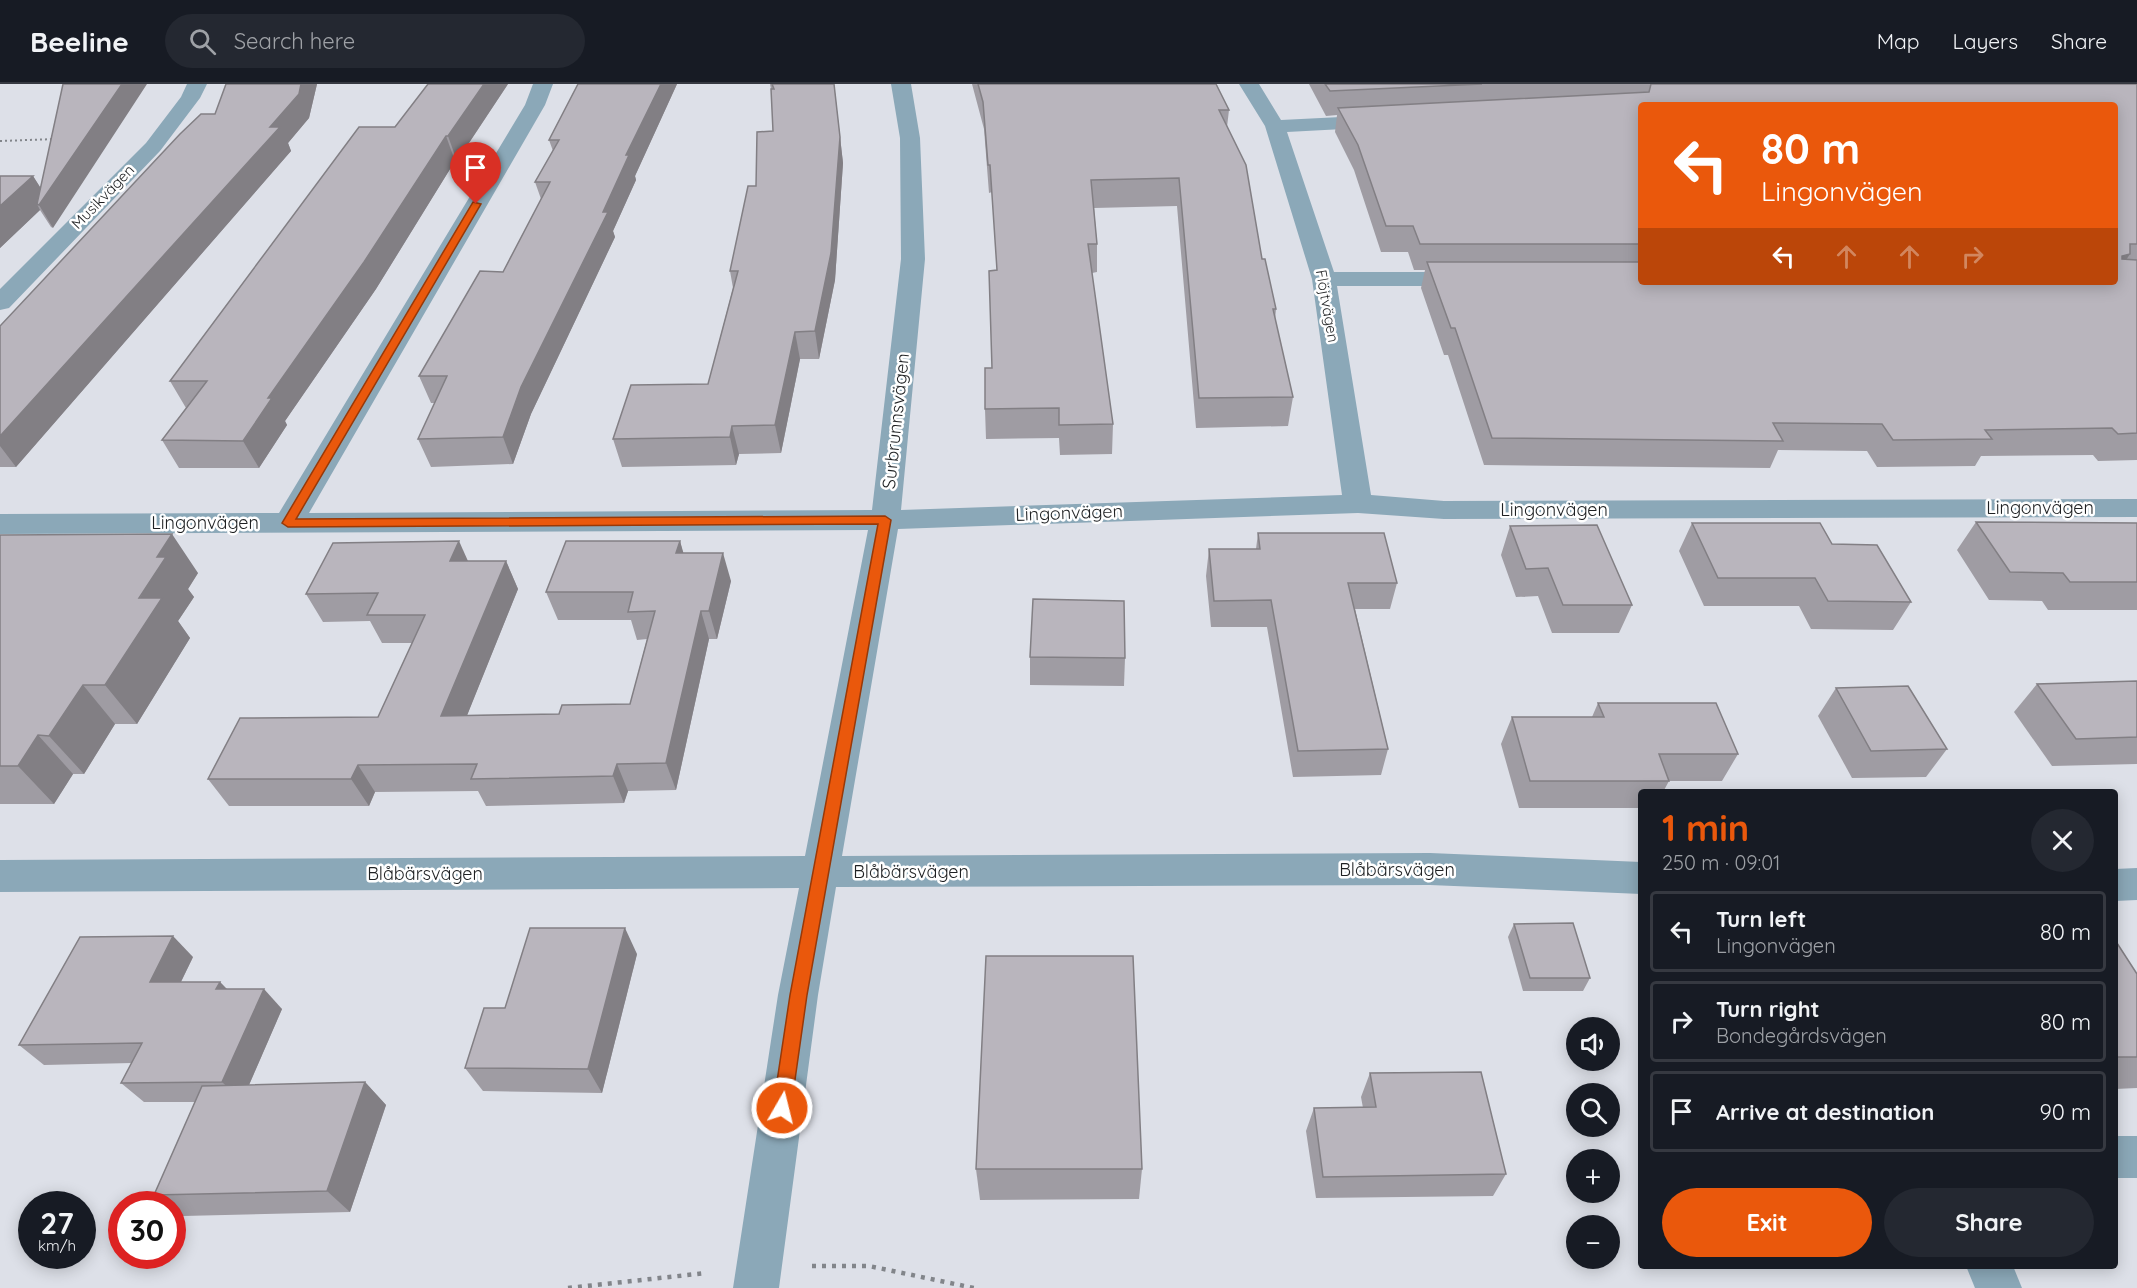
<!DOCTYPE html>
<meta charset="utf-8">
<style>
body{margin:0;font-family:Quicksand,sans-serif;background:#242831;color:#f1f3f6;height:100vh;display:flex;flex-direction:column;font-size:22px;white-space:nowrap}
*{box-sizing:border-box;margin:0}
p{font-size:20px;color:#9ea1a6}
.icon{flex:none;width:33px;height:33px;fill:none;stroke:currentColor;stroke-width:2;stroke-linecap:round;stroke-linejoin:round}
.map{position:relative;flex:1;overflow:hidden}
.panel{position:absolute;left:1638px;top:705px;width:480px;height:480px;display:flex;flex-direction:column;background:#171b24;border-radius:6px;box-shadow:0 3px 15px #0003}
.panel>*{flex:none}
.banner{position:absolute;left:1638px;top:18px;width:480px;height:183px;border-radius:6px;box-shadow:0 3px 15px #0003;background:#ea580c;color:#fff;overflow:hidden}
.controls{position:absolute;left:1566px;top:933px;display:grid;gap:12px}
.controls a{display:grid;place-items:center;width:54px;height:54px;border-radius:50%;background:#171b24;box-shadow:0 3px 15px #0003;font-size:30px}
.speed{position:absolute;left:18px;top:1107px;display:flex;gap:12px;font-size:30px;font-weight:700;text-align:center}
.speed>*{display:grid;place-content:center;width:78px;height:78px;border-radius:50%;background:#171b24;box-shadow:0 3px 15px #0003;line-height:1}
.speed small{font-size:15px;font-weight:400}
.speed .limit{border:9px solid #d22;background:#fff;color:#111}
.pin{position:absolute;display:grid;place-items:center;width:51px;height:51px;color:#fff;margin:-62px -26px;border-radius:50% 50% 50% 0;rotate:-45deg;box-shadow:0 0 6px #0007}
.pin .icon{rotate:45deg}
.me{position:absolute;width:66px;margin:-33px;rotate:8deg;stroke-linejoin:round;filter:drop-shadow(0 0 4px #0008)}
.turn{display:flex;align-items:center;gap:21px;height:126px;padding:0 24px;font-size:27px}
.turn .icon{width:78px;height:78px;stroke-width:2.5}
.turn b{display:block;font-size:42px;line-height:51px}
.lanes{display:flex;align-items:center;height:57px;padding:0 24px;background:#0003;justify-content:center;gap:30px;direction:ltr}
.lanes .off{opacity:.35}
.round{display:grid;place-items:center;flex:none;width:63px;height:63px;border-radius:32px;background:#242831}
.summary{display:flex;align-items:center;justify-content:space-between;height:102px;padding:0 24px}
h1{font-size:36px;font-weight:700;line-height:45px;color:#ea580c}
.primary-button{display:flex;gap:12px;margin-top:auto;padding:12px 24px}
.primary-button a{flex:1;height:69px;border-radius:36px;background:#ea580c;color:#fff;font-size:24px;font-weight:700;line-height:69px;text-align:center}
.primary-button a+a{background:#242831;color:#f1f3f6}
ul{padding:0;list-style:none}
li{display:flex;align-items:center;gap:18px;height:81px;margin:0 12px 9px;padding:0 12px;border:3px solid #363941;border-radius:6px}
li div{flex:1}
li b{display:block;font-size:22px}
li em{font-style:normal}
header{display:flex;align-items:center;gap:36px;box-sizing:border-box;height:84px;padding:0 30px;background:#171b24;border-bottom:2px solid #363941}
header strong{font-size:28px}
nav{display:flex;gap:33px;margin-inline-start:auto;font-size:21px}
.search{width:420px;height:54px;background:#242831;display:flex;align-items:center;gap:15px;box-sizing:border-box;padding:0 21px;border-radius:33px;color:#9ea1a6;font-size:22px}
.map>svg:first-child{display:block}
.lines{fill:none;stroke-linecap:round;stroke-linejoin:round}
.path-far1{stroke:#82858a;stroke-width:2;stroke-dasharray:2 3;stroke-linecap:butt}
.path{stroke:#82858a;stroke-width:4.5;stroke-dasharray:4 6;stroke-linecap:butt}
.minor{fill:#8ba8b8;fill-rule:evenodd}
.wall{fill:#9f9ca3;fill-rule:evenodd}
.shaded-wall{fill:#827f84}
.building{fill:#b9b5bd;stroke:#827f84;stroke-width:1.5}
.route{fill:#ea580c;stroke:#983908;stroke-width:1.5}
.labels{text-anchor:middle;stroke-width:5;stroke-linejoin:round;paint-order:stroke}
.far-street-label{font-size:15px;fill:#1e2022;stroke:#fff}
.street-label{font-size:18px;fill:#1e2022;stroke:#fff}
</style>
<header>
<strong>Beeline</strong>
<div class="search"><svg class="icon" aria-label="search" viewBox="0 0 24 24"><circle cx="10" cy="10" r="6"/><path d="M15 15l6 6"/></svg>Search here</div>
<nav><a>Map</a><a>Layers</a><a>Share</a></nav>
</header>
<div class="map">
<svg width="2137" height="1204" viewBox="0 0 2137 1204">
<rect width="100%" height="100%" fill="#dde0e8"/>
<g class="lines">
<polyline class="path-far1" points="0,57 56,55"/>
<g class="path">
<polyline points="812,1182 869,1182 974,1204"/>
<polyline points="568,1204 706,1189"/>
</g>
<g class="minor">
<polygon points="187,0 207,0 200,14 160,67 9,224 0,226 0,205 146,59 181,13"/>
<polygon points="533,0 553,0 545,21 309,429 872,426 901,175 900,54 891,0 911,0 920,54 925,175 901,426 1342,411 1312,195 1265,42 1239,0 1259,0 1281,36 1381,31 1388,33 1391,37 1388,41 1381,43 1287,48 1334,188 1467,188 1475,190 1479,195 1475,200 1467,202 1337,202 1371,411 1444,417 2137,415 2137,433 1444,435 1358,429 898,445 842,772 1430,769 1641,778 1641,810 1430,801 836,803 818,911 779,1204 733,1204 778,911 799,804 0,808 0,776 805,772 868,446 0,450 0,430 279,429 525,21"/>
<polygon points="2137,784 2137,816 2115,817 2115,785"/>
<rect x="2115" y="1052" width="22" height="42"/>
<polygon points="1966,1182 2013,1182 2022,1204 1975,1204"/>
</g>
</g>
<g class="wall">
<polygon points="227,0 317,0 309,34 288,59 291,67 16,383 0,383 0,242 215,30"/>
<polygon points="508,0 457,77 455,77 376,205 285,337 287,341 259,384 179,384 162,356 186,324 170,297 395,43"/>
<polygon points="578,0 677,0 635,92 636,96 613,147 615,153 531,330 513,380 431,383 418,355 435,319 431,319 419,292 503,188 541,115 535,98 553,67 549,56"/>
<polygon points="770,0 834,0 843,79 835,196 819,275 800,275 781,369 739,370 736,381 622,383 613,355 708,300 733,204 730,187 773,47 771,5"/>
<polygon points="972,0 1216,0 1229,26 1227,43 1262,175 1276,225 1275,236 1293,313 1288,342 1196,344 1177,122 1094,124 1097,160 1097,188 1092,189 1113,340 1112,370 1060,371 1059,354 986,355 985,325 992,284 997,186 992,108 989,109 984,45"/>
<path d="M 1309,0 L 2137,0 L 2137,376 L 2098,377 L 2093,371 L 1981,372 L 1975,382 L 1877,383 L 1867,367 L 1778,366 L 1770,384 L 1484,381 L 1448,271 L 1444,271 L 1421,204 L 1425,186 L 1414,186 L 1408,168 L 1381,168 L 1354,86 L 1335,48 L 1337,31 L 1326,32 ZM 1641,21 L 2115,198 L 1641,198 Z"/>
<polygon points="0,92 33,92 40,103 53,144 51,143 40,126 0,164"/>
<polygon points="1976,438 2137,439 2137,526 2048,526 2042,517 1989,516 1957,466"/>
<polygon points="1692,439 1832,460 1911,518 1893,546 1811,545 1799,522 1704,522 1679,467"/>
<polygon points="1510,442 1632,521 1619,549 1552,549 1538,512 1516,513 1501,471"/>
<polygon points="1258,449 1397,499 1390,525 1355,525 1388,665 1381,691 1293,693 1267,543 1211,543 1206,492 1209,465 1256,465"/>
<polygon points="0,451 198,489 188,505 194,513 178,537 190,554 137,640 115,640 84,690 73,690 54,720 0,720"/>
<polygon points="680,457 683,469 731,497 717,555 709,555 676,706 628,707 624,719 486,722 478,707 375,708 369,722 229,722 208,695 378,633 412,559 382,559 370,537 323,538 306,510 468,477 506,477 518,505 467,631 559,630 630,620 647,555 637,556 631,536 558,536 546,508"/>
<polygon points="1030,573 1125,574 1124,602 1030,601"/>
<polygon points="2137,597 2137,680 2052,682 2014,628 2037,600"/>
<polygon points="1836,604 1947,665 1926,693 1852,694 1818,632"/>
<polygon points="1598,619 1738,670 1722,697 1669,697 1663,708 1641,708 1641,724 1519,724 1501,660 1512,633 1592,633"/>
<polygon points="1514,840 1590,894 1583,907 1523,907 1508,853"/>
<polygon points="2115,856 2137,890 2137,1004 2115,1005"/>
<polygon points="637,870 602,1009 483,1007 465,984 505,924"/>
<polygon points="193,873 181,898 220,898 227,905 282,925 249,1001 365,998 386,1021 350,1128 183,1132 172,1124 172,1120 167,1120 154,1111 195,1018 144,1018 121,999 132,979 44,981 19,961"/>
<polygon points="1370,989 1506,1090 1493,1112 1316,1114 1306,1047 1314,1024 1363,1024 1361,1013"/>
<polygon points="976,1085 1142,1085 1139,1115 980,1116"/>
</g>
<g class="shaded-wall">
<polygon points="122,0 147,0 53,144 39,121 37,120 40,126 0,164 0,122 33,92 45,111"/>
<polygon points="301,0 317,0 309,34 288,59 291,67 16,383 0,362 0,352 270,43"/>
<polygon points="484,0 508,0 457,77 448,52"/>
<polygon points="661,0 677,0 635,92 636,96 613,147 615,153 531,330 513,380 503,353 521,303 603,128 626,71"/>
<polygon points="834,0 843,79 835,196 819,275 815,247"/>
<polygon points="446,52 455,77 376,205 285,337 287,341 259,384 243,357 268,314"/>
<polygon points="2130,170 2115,193 2122,172"/>
<polygon points="795,248 800,275 781,369 775,341"/>
<polygon points="732,342 739,370 736,381 730,353"/>
<polygon points="172,450 198,489 188,505 194,513 178,537 190,554 137,640 105,601 157,473"/>
<polygon points="459,457 472,486 450,477"/>
<polygon points="680,457 688,485 676,469"/>
<polygon points="723,469 731,497 717,555 709,527"/>
<polygon points="506,477 518,505 456,659 441,632"/>
<polygon points="701,527 709,555 676,706 666,679"/>
<polygon points="83,601 115,640 84,690 49,652"/>
<polygon points="38,651 73,690 54,720 18,682"/>
<polygon points="617,680 628,707 624,719 613,692"/>
<polygon points="358,681 375,708 369,722 351,695"/>
<polygon points="625,844 637,870 602,1009 588,985"/>
<polygon points="173,852 193,873 171,918 150,898"/>
<polygon points="220,898 239,918 216,905"/>
<polygon points="264,905 282,925 242,1017 222,998"/>
<polygon points="365,998 386,1021 350,1128 327,1107"/>
</g>
<g class="building">
<polygon points="63,0 122,0 39,121 37,120"/>
<polygon points="226,0 301,0 299,10 270,43 280,43 0,352 0,242 180,50 201,30 215,30"/>
<polygon points="428,0 484,0 448,52 446,52 364,178 268,314 272,314 243,357 162,356 207,297 170,297 359,43 395,43"/>
<polygon points="578,0 661,0 626,71 629,71 603,128 608,128 521,303 503,353 418,355 447,292 419,292 480,187 503,188 550,98 535,98 559,56 549,56"/>
<polygon points="772,0 834,0 840,53 831,169 815,247 795,248 775,341 732,342 730,353 613,355 631,301 708,300 738,187 730,187 748,102 756,102 757,48 773,47 771,5 774,5"/>
<polygon points="978,0 1216,0 1229,26 1219,26 1246,81 1262,175 1265,175 1276,225 1273,225 1293,313 1199,314 1179,94 1091,96 1097,160 1088,160 1113,340 1059,341 1059,324 985,325 985,284 992,284 989,187 997,186 990,81 988,81 983,18"/>
<polygon points="1325,0 1482,0 1330,7"/>
<polygon points="1651,0 2137,0 2137,160 2130,160 2130,170 2122,172 2122,175 2137,176 2137,349 2118,350 2112,344 1985,346 1992,355 1893,356 1882,340 1773,339 1783,357 1492,354 1455,244 1451,244 1427,178 1641,178 1641,198 2115,198 2115,21 1641,21 1641,160 1420,160 1413,142 1386,142 1358,61 1338,24 1649,8"/>
<polygon points="0,92 33,92 0,122"/>
<polygon points="1976,438 2137,439 2137,498 2070,498 2063,489 2010,488"/>
<polygon points="1692,439 1820,439 1832,460 1877,461 1911,518 1828,517 1815,494 1718,494"/>
<polygon points="1597,441 1632,521 1563,521 1548,484 1526,485 1510,442"/>
<polygon points="1258,449 1384,449 1397,499 1348,499 1388,665 1298,667 1271,516 1214,517 1209,465 1260,465"/>
<polygon points="172,450 157,473 166,473 139,514 162,514 105,601 83,601 49,652 38,651 18,682 0,682 0,451"/>
<polygon points="459,457 450,477 506,477 441,632 559,630 562,621 630,620 655,527 628,528 633,508 546,508 566,457 680,457 676,469 723,469 709,527 701,527 666,679 617,680 613,692 471,695 477,680 358,681 351,695 208,695 240,634 378,633 425,531 367,531 378,509 306,510 333,459"/>
<polygon points="1033,515 1124,517 1125,574 1030,573"/>
<polygon points="2137,597 2137,653 2076,655 2037,600"/>
<polygon points="1908,602 1947,665 1871,667 1836,604"/>
<polygon points="1598,619 1716,619 1738,670 1659,670 1669,697 1530,697 1512,633 1604,633"/>
<polygon points="1573,839 1590,894 1530,894 1514,840"/>
<polygon points="530,844 625,844 588,985 465,984 484,924 505,924"/>
<polygon points="173,852 150,898 220,898 216,905 264,905 222,998 121,999 142,959 19,961 80,853"/>
<polygon points="2115,856 2137,890 2137,973 2115,973"/>
<polygon points="986,872 1133,872 1142,1085 976,1085"/>
<polygon points="1481,988 1506,1090 1323,1093 1314,1024 1376,1023 1370,989"/>
<polygon points="365,998 327,1107 154,1111 202,1002"/>
</g>
<polygon class="route" points="473,118 481,120 296,435 885,432 891,436 807,911 791,1024 788,1030 782,1033 776,1030 773,1024 790,911 878,440 288,443 282,439"/>
<g class="labels">
<g class="far-street-label">
<text transform="translate(103 113) rotate(-46)" y="5">Musikvägen</text>
<text transform="translate(1327 222) rotate(80)" y="5">Flöjtvägen</text>
</g>
<g class="street-label">
<text transform="translate(896 337) rotate(-84)" y="6">Surbrunnsvägen</text>
<text x="2040" y="430">Lingonvägen</text>
<text x="1554" y="432">Lingonvägen</text>
<text transform="translate(1069 429) rotate(-2)" y="6">Lingonvägen</text>
<text x="205" y="445">Lingonvägen</text>
<text x="1397" y="792">Blåbärsvägen</text>
<text x="911" y="794">Blåbärsvägen</text>
<text x="425" y="796">Blåbärsvägen</text>
</g>
</g>
</svg>
<div class="controls">
<a><svg class="icon" aria-label="sound" viewBox="0 0 24 24"><path d="M4 9h4l5-4v14l-5-4H4zM17 9q2 3 0 6"/></svg></a>
<a><svg class="icon" aria-label="search" viewBox="0 0 24 24"><circle cx="10" cy="10" r="6"/><path d="M15 15l6 6"/></svg></a>
<a>+</a>
<a>−</a>
</div>
<div class="speed"><div>27<small>km/h</small></div><div class="limit">30</div></div>
<div class="pin" style="left:476px;top:120px;background:#d93025"><svg class="icon" aria-label="arrive" viewBox="0 0 24 24"><path d="M6 21V4h12l-3 4 3 4H6"/></svg></div>
<svg class="me" style="left:782px;top:1024px" viewBox="-20 -20 40 40"><circle r="17" fill="#ea580c" stroke="#fff" stroke-width="3"/><path d="M0-11L8 9 0 5-8 9z" fill="#fff"/></svg>
<div class="banner">
<div class="turn"><svg class="icon" aria-label="left" viewBox="0 0 24 24"><path d="M17 20v-9H6M10 6l-5 5 5 5"/></svg><div><b>80 m</b>Lingonvägen</div></div>
<div class="lanes"><svg class="icon" aria-label="left" viewBox="0 0 24 24"><path d="M17 20v-9H6M10 6l-5 5 5 5"/></svg><svg class="icon off" aria-label="ahead" viewBox="0 0 24 24"><path d="M12 20V5M6 11l6-6 6 6"/></svg><svg class="icon off" aria-label="ahead" viewBox="0 0 24 24"><path d="M12 20V5M6 11l6-6 6 6"/></svg><svg class="icon off" aria-label="right" viewBox="0 0 24 24"><path d="M7 20v-9h11M14 6l5 5-5 5"/></svg></div>
</div>
<section class="panel">
<div class="summary"><div><h1>1 min</h1><p>250 m · 09:01</p></div><a class="round"><svg class="icon" aria-label="close" viewBox="0 0 24 24"><path d="M6 6l12 12M18 6L6 18"/></svg></a></div>
<ul>
<li><svg class="icon" aria-label="left" viewBox="0 0 24 24"><path d="M17 20v-9H6M10 6l-5 5 5 5"/></svg><div><b>Turn left</b><p>Lingonvägen</p></div><em>80 m</em></li>
<li><svg class="icon" aria-label="right" viewBox="0 0 24 24"><path d="M7 20v-9h11M14 6l5 5-5 5"/></svg><div><b>Turn right</b><p>Bondegårdsvägen</p></div><em>80 m</em></li>
<li><svg class="icon" aria-label="arrive" viewBox="0 0 24 24"><path d="M6 21V4h12l-3 4 3 4H6"/></svg><div><b>Arrive at destination</b></div><em>90 m</em></li>
</ul>
<div class="primary-button"><a>Exit</a><a>Share</a></div>
</section>
</div>
